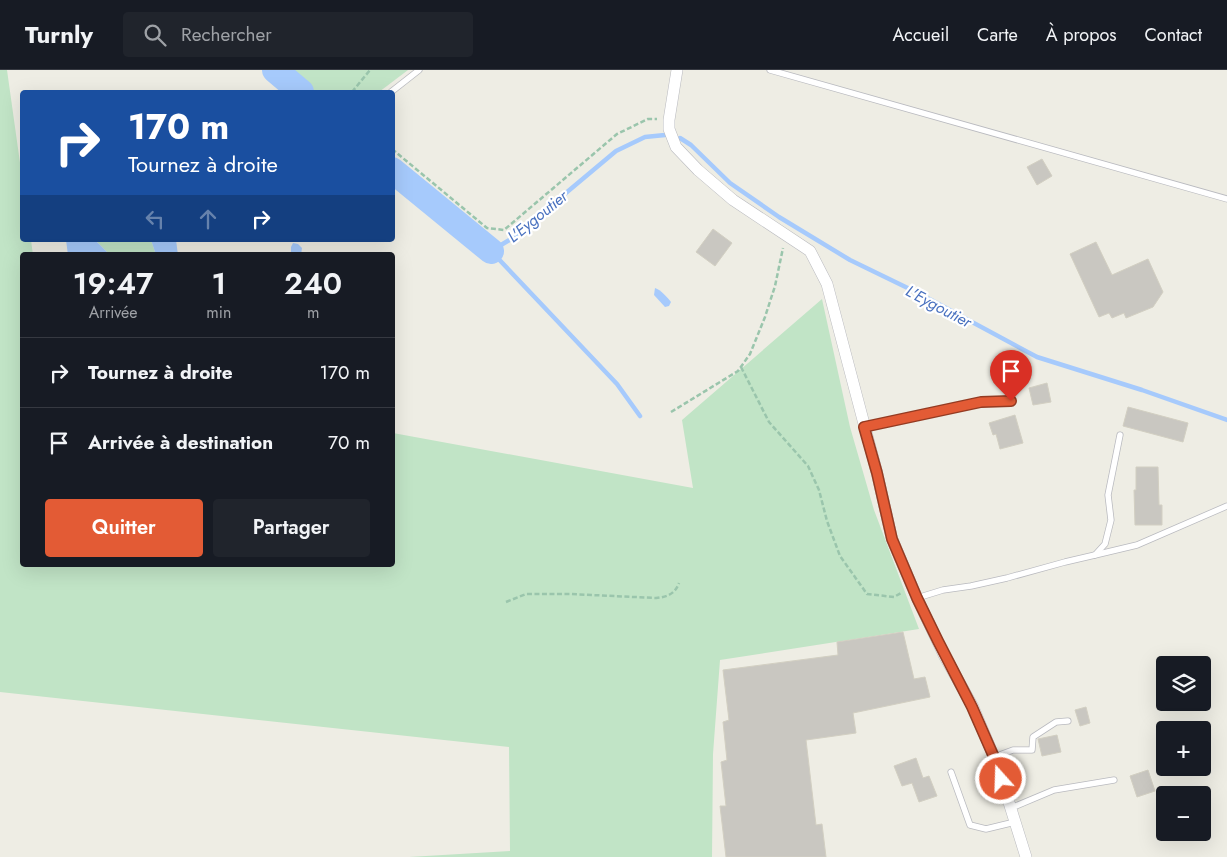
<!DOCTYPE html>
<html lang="fr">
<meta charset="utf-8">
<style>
body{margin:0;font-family:Jost,sans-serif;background:#20242c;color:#f1f3f6;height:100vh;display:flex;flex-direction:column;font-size:19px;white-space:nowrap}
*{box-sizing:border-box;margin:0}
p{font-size:16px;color:#9ea1a6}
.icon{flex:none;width:28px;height:28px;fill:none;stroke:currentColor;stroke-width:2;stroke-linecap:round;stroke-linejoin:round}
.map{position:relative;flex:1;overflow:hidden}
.panel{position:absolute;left:20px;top:182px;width:375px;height:315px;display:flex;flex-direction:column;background:#171b24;border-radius:5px;box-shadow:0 5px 20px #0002}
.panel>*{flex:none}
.guide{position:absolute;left:20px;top:20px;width:375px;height:152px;border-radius:5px;box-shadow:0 5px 20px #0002;background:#1a4fa0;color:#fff;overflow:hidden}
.buttons{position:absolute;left:1156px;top:586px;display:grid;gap:10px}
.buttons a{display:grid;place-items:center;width:55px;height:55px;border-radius:5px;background:#171b24;box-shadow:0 5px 20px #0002;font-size:25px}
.pin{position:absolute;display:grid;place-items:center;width:42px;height:42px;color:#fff;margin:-51px -21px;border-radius:50% 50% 50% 0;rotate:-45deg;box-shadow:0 0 5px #0007}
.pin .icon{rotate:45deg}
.me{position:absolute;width:55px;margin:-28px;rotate:340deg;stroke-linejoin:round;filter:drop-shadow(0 0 4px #0008)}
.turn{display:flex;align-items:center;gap:18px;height:105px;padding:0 25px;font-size:22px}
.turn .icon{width:65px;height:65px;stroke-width:2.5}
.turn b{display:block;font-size:35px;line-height:42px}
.lanes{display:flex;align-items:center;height:48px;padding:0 25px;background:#0003;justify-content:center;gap:25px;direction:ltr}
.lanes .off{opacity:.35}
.eta{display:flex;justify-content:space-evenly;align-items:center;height:85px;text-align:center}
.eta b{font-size:30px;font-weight:600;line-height:35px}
.primary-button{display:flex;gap:10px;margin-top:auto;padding:10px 25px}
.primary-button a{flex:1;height:58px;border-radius:5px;background:#e35b35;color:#fff;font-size:20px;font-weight:600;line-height:58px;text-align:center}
.primary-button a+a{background:#20242c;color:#f1f3f6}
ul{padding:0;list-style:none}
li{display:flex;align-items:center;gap:15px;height:70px;padding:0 25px;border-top:1px solid #363941}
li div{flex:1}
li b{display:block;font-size:19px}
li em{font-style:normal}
header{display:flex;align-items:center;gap:30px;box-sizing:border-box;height:70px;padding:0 25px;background:#171b24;border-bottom:1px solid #363941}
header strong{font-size:24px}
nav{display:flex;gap:28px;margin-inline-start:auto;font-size:18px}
.search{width:350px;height:45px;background:#20242c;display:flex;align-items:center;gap:12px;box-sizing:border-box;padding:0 18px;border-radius:5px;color:#9ea1a6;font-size:19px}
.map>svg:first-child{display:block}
.green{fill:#c1e4c6}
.water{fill:#a6cafc}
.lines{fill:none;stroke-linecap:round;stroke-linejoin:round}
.stream{stroke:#a6cafc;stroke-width:4.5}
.river{stroke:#a6cafc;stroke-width:26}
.building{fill:#c9c7c1;stroke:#d2cfc2}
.lane-casing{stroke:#b9babf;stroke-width:7}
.street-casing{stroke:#b9babf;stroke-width:12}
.path{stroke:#9ac5ac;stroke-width:2.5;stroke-dasharray:5 2.5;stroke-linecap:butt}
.lane{stroke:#fff;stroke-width:5.5}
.street{stroke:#fff;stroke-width:11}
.route-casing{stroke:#943b22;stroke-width:12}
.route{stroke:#e35b35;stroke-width:9}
.labels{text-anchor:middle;stroke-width:4.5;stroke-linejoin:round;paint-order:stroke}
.water-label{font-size:16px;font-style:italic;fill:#4971bf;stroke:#fff}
</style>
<header>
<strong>Turnly</strong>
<div class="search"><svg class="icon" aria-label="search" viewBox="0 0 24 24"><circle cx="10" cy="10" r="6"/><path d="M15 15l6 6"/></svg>Rechercher</div>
<nav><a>Accueil</a><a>Carte</a><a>À propos</a><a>Contact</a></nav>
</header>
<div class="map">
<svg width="1227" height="787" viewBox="0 0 1227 787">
<rect width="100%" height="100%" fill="#eeede4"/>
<g class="green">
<polygon points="0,0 7,0 22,107 22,170 31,170 33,185 22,185 22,495 392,495 393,363 693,418 682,350 822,229 850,357 874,440 919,559 720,590 713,684 712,787 409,787 510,781 509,677 0,622"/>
<polygon points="283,0 408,0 379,22 309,22"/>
<polygon points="95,170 151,170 156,185 110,185"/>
</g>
<g class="water">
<polygon points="66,170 95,170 110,185 68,185"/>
<polygon points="151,170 176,170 178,185 156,185"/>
<polygon points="293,173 298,174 302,178 301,185 291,185 291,177"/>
<path d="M 655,218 C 661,220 667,227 671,232 L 669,236 L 665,237 L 654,225 Z"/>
</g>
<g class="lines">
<g class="stream">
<polyline points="680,68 691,75 730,113 779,147 850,190 920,224 1037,287 1142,320 1227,350"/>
<polyline points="640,346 617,314 491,181 511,169 616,81 645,67 665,65"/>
</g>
<g class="river">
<polyline points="275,0 301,22"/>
<polyline points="392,100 491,181"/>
</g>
</g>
<g class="building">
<polygon points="1042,89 1052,106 1037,115 1027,97"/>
<polygon points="713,159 732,173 715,196 696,182"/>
<polygon points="1096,172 1112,205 1148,189 1163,222 1153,237 1126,248 1124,243 1112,248 1109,243 1099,247 1070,184"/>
<polygon points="1047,313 1051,332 1033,335 1029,318"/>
<polygon points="1128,337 1188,353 1183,372 1123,356"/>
<polygon points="1015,345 1023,373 1000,379 996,364 993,365 989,353"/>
<polygon points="1136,397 1158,397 1159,435 1162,435 1162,455 1135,455 1134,420 1136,420"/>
<polygon points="903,562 914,609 925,607 930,627 853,643 856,663 806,670 816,755 822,754 826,787 726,787 720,736 726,736 721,692 727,690 723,652 729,650 723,600 838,585 837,572"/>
<polygon points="1086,637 1090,653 1080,656 1075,640"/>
<polygon points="1057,665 1061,682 1042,686 1038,669"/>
<polygon points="916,688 923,708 929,706 937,726 919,732 912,713 902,716 894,696"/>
<polygon points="1148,700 1155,721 1137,727 1130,706"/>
</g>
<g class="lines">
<defs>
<g id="lane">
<polyline points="770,0 1227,129"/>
<polyline points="391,22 419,0"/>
<polyline points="864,357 981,332 1011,331"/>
<polyline points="1095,485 1137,475 1227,436"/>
<polyline points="917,528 943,520 971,516 1007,508 1065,492 1095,485 1105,474 1111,450 1108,425 1120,365"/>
<polyline points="994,687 1013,680 1032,680 1033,667 1056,652 1068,651"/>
<polyline points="951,702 970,755 986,759 1015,752"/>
<polyline points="1011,738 1054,720 1114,710"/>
</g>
<polyline id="street" points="677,0 669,50 669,59 676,77 698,100 733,130 810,181 827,214 877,403 892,469 917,528 944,585 973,637 997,694 1026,787"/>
</defs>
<use href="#lane" class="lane-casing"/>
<use href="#street" class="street-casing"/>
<g class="path">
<polyline points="352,22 370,0"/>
<polyline points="392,79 487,158 504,160 617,64 648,49 657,49"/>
<polyline points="741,297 769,352 808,396 819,420 827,451 840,486 867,524 894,527 901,523"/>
<polyline points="671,342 738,301 750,284 765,247 775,216 783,178"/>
<path d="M 506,532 L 526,524 L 570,524 L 656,528 C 667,527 675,524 679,513"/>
</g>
<use href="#lane" class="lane"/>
<use href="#street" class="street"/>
</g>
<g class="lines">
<defs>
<polyline id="route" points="1001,709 997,694 972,637 938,571 917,528 892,469 877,403 864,357 981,332 1011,331"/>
</defs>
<use href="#route" class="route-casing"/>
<use href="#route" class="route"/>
</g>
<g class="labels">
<g class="water-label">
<text transform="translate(537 146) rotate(-39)" y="6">L'Eygoutier</text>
<text transform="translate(939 236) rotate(28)" y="6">L'Eygoutier</text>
</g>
</g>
</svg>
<div class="buttons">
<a><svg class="icon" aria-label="layers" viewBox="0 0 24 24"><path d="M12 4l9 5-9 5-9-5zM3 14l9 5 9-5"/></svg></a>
<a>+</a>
<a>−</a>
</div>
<div class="pin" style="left:1011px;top:331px;background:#d93025"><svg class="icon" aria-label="arrive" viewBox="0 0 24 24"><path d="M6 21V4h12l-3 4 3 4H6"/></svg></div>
<svg class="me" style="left:1001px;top:709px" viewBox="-20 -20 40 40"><circle r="17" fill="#e35b35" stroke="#fff" stroke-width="3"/><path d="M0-11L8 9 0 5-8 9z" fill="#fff"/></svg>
<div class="guide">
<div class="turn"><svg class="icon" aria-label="right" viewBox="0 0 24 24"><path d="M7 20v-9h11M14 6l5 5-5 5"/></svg><div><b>170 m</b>Tournez à droite</div></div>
<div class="lanes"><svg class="icon off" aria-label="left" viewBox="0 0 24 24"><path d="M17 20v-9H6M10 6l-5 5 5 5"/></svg><svg class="icon off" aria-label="ahead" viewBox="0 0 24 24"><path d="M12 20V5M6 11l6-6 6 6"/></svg><svg class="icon" aria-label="right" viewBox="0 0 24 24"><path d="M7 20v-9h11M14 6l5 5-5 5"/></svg></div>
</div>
<section class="panel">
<div class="eta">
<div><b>19:47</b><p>Arrivée</p></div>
<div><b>1</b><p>min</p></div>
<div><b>240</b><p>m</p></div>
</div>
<ul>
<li><svg class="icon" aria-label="right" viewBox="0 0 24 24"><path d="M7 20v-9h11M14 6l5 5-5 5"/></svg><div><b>Tournez à droite</b></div><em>170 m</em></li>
<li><svg class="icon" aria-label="arrive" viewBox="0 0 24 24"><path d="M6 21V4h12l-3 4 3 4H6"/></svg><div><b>Arrivée à destination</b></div><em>70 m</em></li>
</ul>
<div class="primary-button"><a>Quitter</a><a>Partager</a></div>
</section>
</div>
